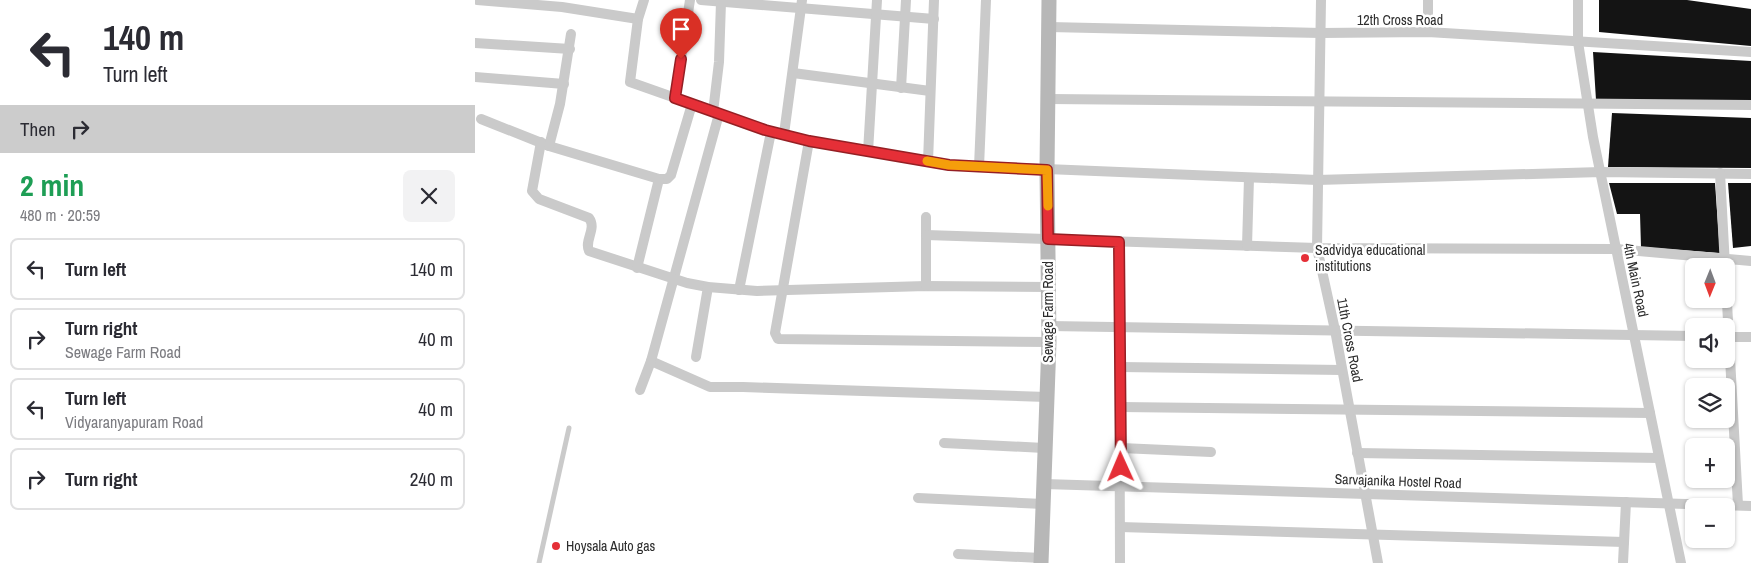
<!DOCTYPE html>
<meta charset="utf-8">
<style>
body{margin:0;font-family:"Archivo Narrow",sans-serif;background:#f2f2f3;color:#2b2b33;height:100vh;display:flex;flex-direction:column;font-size:19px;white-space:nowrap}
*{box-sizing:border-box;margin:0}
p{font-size:16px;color:#7c7c81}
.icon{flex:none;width:28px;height:28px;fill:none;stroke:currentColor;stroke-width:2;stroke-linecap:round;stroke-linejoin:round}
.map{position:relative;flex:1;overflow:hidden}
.details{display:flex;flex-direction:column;background:#fff;width:475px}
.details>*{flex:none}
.hud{background:#fff;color:#2b2b33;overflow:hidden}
.needle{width:32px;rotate:181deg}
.tools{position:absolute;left:1210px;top:258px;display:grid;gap:10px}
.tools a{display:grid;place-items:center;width:50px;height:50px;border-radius:8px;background:#fff;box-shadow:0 1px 4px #0004;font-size:25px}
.pin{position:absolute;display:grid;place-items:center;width:42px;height:42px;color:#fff;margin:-51px -21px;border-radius:50% 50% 50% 0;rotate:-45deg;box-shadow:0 0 5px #0007}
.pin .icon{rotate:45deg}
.me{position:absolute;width:55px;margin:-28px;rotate:359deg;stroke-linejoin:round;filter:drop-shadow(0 0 4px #0008)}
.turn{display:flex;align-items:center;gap:18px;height:105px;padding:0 20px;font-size:22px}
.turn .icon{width:65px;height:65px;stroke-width:2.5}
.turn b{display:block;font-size:35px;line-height:42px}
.then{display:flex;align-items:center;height:48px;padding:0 20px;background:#0003;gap:10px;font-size:19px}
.round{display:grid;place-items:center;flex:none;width:52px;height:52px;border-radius:8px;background:#f2f2f3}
.overview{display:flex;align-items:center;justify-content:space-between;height:85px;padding:0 20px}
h1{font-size:30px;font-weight:700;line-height:38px;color:#1e9e55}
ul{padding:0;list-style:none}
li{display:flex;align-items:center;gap:15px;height:62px;margin:0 10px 8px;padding:0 10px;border:2px solid #e1e1e2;border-radius:8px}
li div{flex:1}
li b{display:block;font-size:19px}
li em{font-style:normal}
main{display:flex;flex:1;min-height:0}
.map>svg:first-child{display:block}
.building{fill:#141414}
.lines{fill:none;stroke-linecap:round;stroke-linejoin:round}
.lane{stroke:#cacaca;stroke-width:5}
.street{stroke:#cacaca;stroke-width:10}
.secondary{stroke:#b7b7b7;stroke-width:15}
.route-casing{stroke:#951f24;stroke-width:12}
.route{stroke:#e52f37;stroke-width:9}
.slow{stroke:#f59e0b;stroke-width:9}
.poi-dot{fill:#e52f37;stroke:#fff;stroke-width:2}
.labels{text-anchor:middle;stroke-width:5;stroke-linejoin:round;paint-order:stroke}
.street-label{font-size:14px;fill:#2d2d2d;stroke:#fff}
.poi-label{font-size:14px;fill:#2d2d2d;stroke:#fff;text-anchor:start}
</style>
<main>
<section class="details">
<div class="hud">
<div class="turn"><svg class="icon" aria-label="left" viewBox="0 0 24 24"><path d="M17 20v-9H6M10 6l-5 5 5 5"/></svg><div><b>140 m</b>Turn left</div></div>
<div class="then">Then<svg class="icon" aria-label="right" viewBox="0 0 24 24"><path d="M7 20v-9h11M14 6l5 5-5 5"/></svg></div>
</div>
<div class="overview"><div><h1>2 min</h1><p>480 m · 20:59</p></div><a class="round"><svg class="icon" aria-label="close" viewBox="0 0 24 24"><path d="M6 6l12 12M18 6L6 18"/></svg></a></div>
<ul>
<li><svg class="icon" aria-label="left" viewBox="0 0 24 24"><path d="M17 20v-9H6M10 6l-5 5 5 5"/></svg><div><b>Turn left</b></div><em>140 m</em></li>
<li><svg class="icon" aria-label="right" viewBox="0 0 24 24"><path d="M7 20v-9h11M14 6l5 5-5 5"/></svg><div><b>Turn right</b><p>Sewage Farm Road</p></div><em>40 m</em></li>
<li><svg class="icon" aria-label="left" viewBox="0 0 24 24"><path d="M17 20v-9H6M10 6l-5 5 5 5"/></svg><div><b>Turn left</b><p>Vidyaranyapuram Road</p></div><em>40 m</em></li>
<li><svg class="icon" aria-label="right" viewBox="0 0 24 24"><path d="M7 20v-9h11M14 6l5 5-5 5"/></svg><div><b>Turn right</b></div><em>240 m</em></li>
</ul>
</section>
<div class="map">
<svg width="1276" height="563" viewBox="0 0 1276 563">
<rect width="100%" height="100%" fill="#fff"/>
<g class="building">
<polygon points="1124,0 1212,0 1276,9 1276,46 1124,32"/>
<polygon points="1118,52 1276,61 1276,101 1121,100"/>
<polygon points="1137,113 1276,118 1276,168 1133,167"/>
<polygon points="1134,183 1240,183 1245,253 1166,247 1165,214 1142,214"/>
<polygon points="1253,183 1276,183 1276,246 1258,248"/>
</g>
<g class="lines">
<polyline class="lane" points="64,563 94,428"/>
<g class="street">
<polyline points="2,0 87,7 163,19"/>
<polyline points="169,0 163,19 155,82 291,130 334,141 474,165 842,180 1126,172 1276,174"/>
<polyline points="226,0 459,19"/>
<polyline points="846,0 842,248 860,330 903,563"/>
<polyline points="953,0 953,32"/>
<polyline points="1103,0 1103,42 1118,137 1206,563"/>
<polyline points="574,27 846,33 953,32 1276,52"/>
<polyline points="0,43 95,49"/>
<polyline points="318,73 455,91"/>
<polyline points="0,77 89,84"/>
<polyline points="426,88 431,0"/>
<polyline points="200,98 215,0"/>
<polyline points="574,99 1276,105"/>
<polyline points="238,112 244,62 246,2"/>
<polyline points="244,114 176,361 235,387 268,387 572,397"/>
<polyline points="6,119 74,146 184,179 192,179 196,175 217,104"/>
<polyline points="309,134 327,0"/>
<polyline points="334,141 300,333 303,339 574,342"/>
<path d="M 66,142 L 57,191 L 64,199 L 114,218 C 122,229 109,240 114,251 L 212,283 L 233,287 L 282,291 L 451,286 L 574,287"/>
<polyline points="74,146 85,104 96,34"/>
<polyline points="393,152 402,0"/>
<polyline points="453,162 459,0"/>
<polyline points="504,167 511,0"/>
<polyline points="1245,173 1250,266"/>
<polyline points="451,217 451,286"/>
<polyline points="451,235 842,248 1141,249 1276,261"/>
<polyline points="644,241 645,563"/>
<polyline points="772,246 774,178"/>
<polyline points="162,268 184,179"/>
<polyline points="1251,284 1263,505"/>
<polyline points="264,290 296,132"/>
<polyline points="574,326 1219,336"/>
<polyline points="1251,337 1276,337"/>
<polyline points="221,357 233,287"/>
<polyline points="645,367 867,370"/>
<polyline points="165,390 176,361"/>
<polyline points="645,407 1175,413"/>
<polyline points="469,443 569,448"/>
<polyline points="646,448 736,452"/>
<polyline points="882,453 1184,458"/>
<polyline points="569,484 1276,506"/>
<polyline points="443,498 568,504"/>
<polyline points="645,527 1149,542"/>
<polyline points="483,554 566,558"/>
<polyline points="1148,563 1151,502"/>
</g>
<polyline class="secondary" points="566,563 574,342 572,169 574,0"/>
</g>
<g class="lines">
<defs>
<polyline id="route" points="206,59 200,98 290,130 334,141 474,165 572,170 573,239 644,242 646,467"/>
</defs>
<use href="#route" class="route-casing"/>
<use href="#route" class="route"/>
<polyline class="slow" points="452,161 474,165 572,170 573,206"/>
</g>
<g class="poi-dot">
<circle cx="830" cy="258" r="5"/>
<circle cx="81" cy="546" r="5"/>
</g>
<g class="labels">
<g class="street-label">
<text x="925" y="25">12th Cross Road</text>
<text transform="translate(1161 280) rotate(78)" y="5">4th Main Road</text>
<text transform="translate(573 312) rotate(-90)" y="5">Sewage Farm Road</text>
<text transform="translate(875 340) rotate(79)" y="5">11th Cross Road</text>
<text transform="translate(923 481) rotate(2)" y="5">Sarvajanika Hostel Road</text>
</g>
<g class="poi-label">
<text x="840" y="255">Sadvidya educational<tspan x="840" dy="16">institutions</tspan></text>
<text x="91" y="551">Hoysala Auto gas</text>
</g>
</g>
</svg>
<div class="tools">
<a><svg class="needle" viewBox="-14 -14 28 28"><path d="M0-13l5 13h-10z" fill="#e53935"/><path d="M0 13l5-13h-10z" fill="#7c7c81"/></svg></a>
<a><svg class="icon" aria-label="sound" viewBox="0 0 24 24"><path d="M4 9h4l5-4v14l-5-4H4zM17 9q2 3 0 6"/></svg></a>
<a><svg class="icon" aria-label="layers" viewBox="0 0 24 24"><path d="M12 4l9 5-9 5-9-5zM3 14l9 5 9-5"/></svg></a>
<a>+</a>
<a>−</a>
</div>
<div class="pin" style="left:206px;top:59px;background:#d93025"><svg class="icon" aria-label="arrive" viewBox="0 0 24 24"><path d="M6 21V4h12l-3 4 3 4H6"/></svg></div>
<svg class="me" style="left:646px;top:467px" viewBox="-20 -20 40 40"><path d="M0-17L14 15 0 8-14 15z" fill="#e52f37" stroke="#fff" stroke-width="4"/></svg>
</div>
</main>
